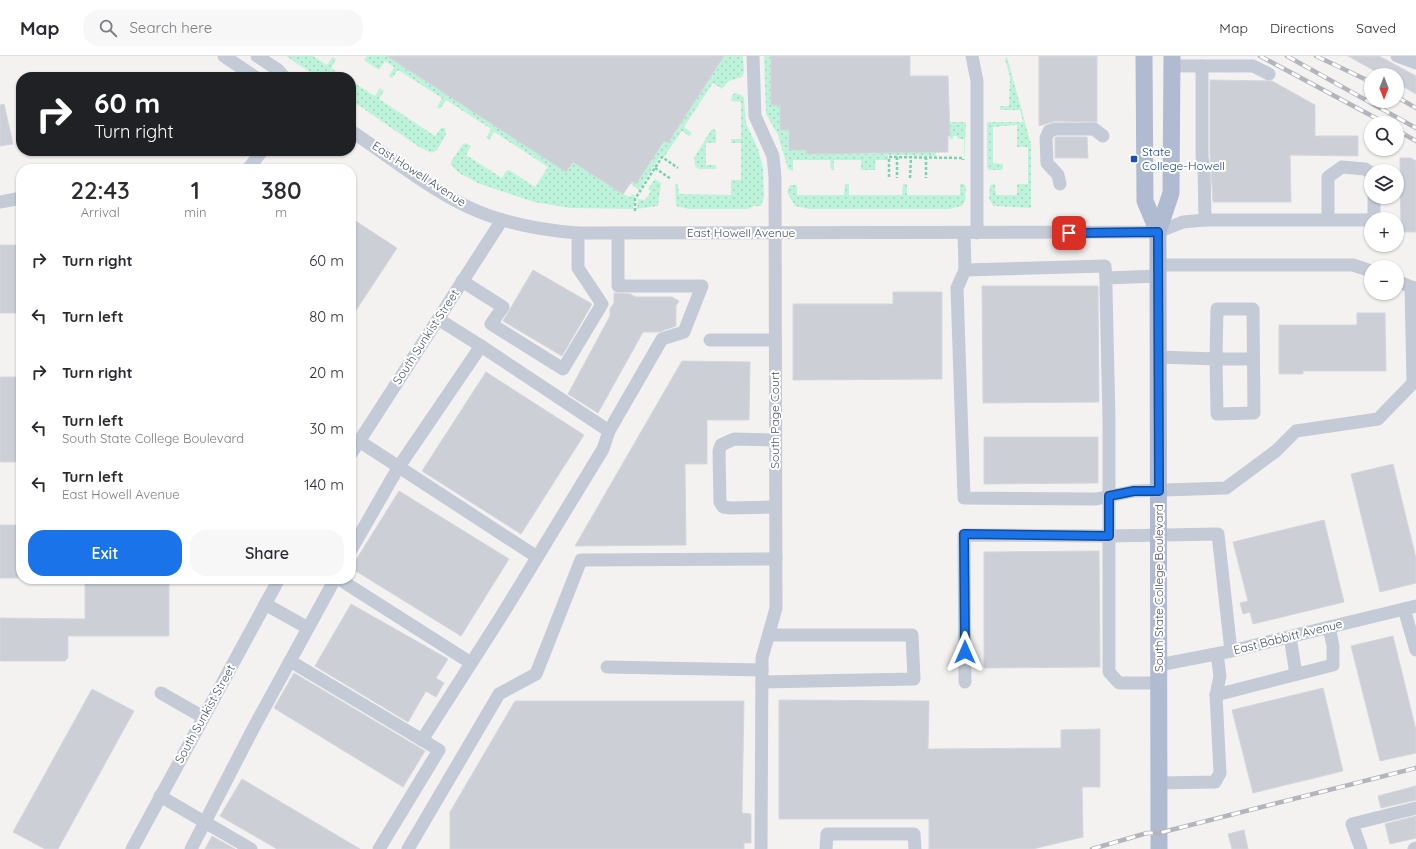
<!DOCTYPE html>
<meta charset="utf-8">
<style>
body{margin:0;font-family:Quicksand,sans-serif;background:#f7f7f7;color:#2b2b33;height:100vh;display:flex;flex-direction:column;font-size:15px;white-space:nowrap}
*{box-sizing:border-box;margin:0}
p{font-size:13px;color:#7c7c81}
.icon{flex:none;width:22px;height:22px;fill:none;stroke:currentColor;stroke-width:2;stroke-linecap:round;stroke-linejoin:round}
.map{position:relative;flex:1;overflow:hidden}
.details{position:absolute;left:16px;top:108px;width:340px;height:420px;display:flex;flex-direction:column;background:#fff;border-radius:16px;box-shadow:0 1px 3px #0004}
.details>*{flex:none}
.top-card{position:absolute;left:16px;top:16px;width:340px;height:84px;border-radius:16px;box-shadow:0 1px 3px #0004;background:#202124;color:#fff;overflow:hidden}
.needle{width:26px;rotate:180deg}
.controls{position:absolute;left:1364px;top:12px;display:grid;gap:8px}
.controls a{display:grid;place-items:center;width:40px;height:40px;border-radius:50%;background:#fff;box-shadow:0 1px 3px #0004;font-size:20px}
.pin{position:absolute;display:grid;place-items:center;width:34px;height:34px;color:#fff;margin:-17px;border-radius:8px;box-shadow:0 2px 6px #0006}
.me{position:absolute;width:44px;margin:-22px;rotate:0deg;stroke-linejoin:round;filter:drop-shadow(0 0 3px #0008)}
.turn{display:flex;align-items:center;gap:14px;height:84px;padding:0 12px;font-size:18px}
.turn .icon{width:52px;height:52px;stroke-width:2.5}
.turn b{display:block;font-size:28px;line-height:34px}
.eta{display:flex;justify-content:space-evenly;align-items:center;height:68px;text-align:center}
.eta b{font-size:24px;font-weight:600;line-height:28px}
.action{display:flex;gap:8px;margin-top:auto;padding:8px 12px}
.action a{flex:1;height:46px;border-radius:16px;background:#1a73e8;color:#fff;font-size:16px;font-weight:600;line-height:46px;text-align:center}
.action a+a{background:#f7f7f7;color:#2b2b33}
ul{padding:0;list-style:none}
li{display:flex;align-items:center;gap:12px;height:56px;padding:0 12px}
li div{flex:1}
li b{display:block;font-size:15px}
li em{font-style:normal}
header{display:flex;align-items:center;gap:24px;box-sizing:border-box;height:56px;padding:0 20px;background:#fff;border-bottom:1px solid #e1e1e2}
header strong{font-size:19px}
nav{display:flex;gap:22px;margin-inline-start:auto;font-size:14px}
.search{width:280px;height:36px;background:#f7f7f7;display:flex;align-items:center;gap:10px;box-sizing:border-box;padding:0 14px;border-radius:16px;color:#7c7c81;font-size:15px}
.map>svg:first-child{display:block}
.grass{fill:url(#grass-dots)}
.building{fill:#cdcfd7;stroke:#d5d6dd}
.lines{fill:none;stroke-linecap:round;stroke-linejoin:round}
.path{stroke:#74d3b3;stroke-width:2.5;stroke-dasharray:3 2;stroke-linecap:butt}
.minor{stroke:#c4cbd7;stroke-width:13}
.major{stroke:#b0bbd1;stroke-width:17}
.rail-casing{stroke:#b3b5bc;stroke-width:4.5}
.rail{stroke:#fff;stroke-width:3;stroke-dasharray:9;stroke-linecap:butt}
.route-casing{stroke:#114b97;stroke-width:10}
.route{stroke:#1a73e8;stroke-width:7}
.transit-dot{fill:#1a4fb4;stroke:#fff;stroke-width:1.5}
.labels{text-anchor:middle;stroke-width:4;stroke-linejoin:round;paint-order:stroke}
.transit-label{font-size:12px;fill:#164399;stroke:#fff;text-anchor:start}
.street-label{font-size:12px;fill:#485160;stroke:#fff}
</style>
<header>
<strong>Map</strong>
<div class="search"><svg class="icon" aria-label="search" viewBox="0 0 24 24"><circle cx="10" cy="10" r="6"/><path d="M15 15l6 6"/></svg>Search here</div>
<nav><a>Map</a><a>Directions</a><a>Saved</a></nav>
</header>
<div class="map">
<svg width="1416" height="793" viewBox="0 0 1416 793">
<defs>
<pattern id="grass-dots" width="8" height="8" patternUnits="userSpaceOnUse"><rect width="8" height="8" fill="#bef3db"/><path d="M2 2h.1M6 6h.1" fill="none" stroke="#a5d2be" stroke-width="1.8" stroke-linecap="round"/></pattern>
</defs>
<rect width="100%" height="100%" fill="#f4f2f1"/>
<g class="grass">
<polygon points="286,0 313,0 327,9 332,1 336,3 331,12 345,21 317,21"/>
<polygon points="367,0 387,0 566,115 573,106 623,138 630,141 632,138 635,140 633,153 570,152 534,146 480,128 459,117 451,109 451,106 462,89 465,87 471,90 466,99 502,122 506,115 509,114 535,131 548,111 494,76 489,84 486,82 491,73 446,44 440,53 437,51 442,42 398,14 392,22 389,20 394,11 385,5 379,14 364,4"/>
<polygon points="724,0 743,0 744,16 742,21 729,25 722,33 713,27 684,71 692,77 689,80 682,75 664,101 661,99 639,134 630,127 632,125 637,127 664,85 668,87"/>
<polygon points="764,0 771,0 780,49 789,74 789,94 806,94 806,98 876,98 876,94 936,96 936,100 888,99 888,104 876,104 875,114 861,114 861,104 834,104 834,114 831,114 830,104 793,104 793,115 788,113 778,79 766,58"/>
<polygon points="1007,1 1031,88 1031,152 993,150 989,142 990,129 995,128 996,139 1017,139 1017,128 1028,128 1028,91 1017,91 1017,69 993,71 993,107 1003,108 1003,112 1001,114 989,114 987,111 987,66 1023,66 1020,54 1000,54 1000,50 1009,50 1010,21 1005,3"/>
<polygon points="351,25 375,40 380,32 384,35 379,43 435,80 441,72 445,72 446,79 437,94 432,97 419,91 351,44"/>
<polygon points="735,37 742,39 744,42 746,67 758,93 763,112 764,141 761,150 754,150 748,153 688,153 676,150 675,128 678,128 679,138 731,139 731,124 741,124 741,87 731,87 731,83 741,83 741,46 731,45 732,39"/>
<polygon points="950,66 966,66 964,109 964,83 958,83 957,80 953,80 953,83 950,83"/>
<polygon points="714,73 716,75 716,87 706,87 706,109 716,109 716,113 699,113 695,110 694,102 711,74"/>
<polygon points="655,123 661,127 658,150 637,153 638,143 645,144 651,135 648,133"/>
<polygon points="845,128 849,128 849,139 902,139 903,128 907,128 907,139 960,139 960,128 964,128 966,131 965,145 962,150 949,153 809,153 795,150 787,136 790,129 797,129 797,139 844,139"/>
</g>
<g class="building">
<polygon points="387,0 724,0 668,87 664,85 636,128 632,125 623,138 573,106 566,116"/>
<polygon points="771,0 910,0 910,20 948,20 950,80 948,80 948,96 806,98 806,94 789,94 789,74 780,74 780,49 771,49"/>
<polygon points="1039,0 1097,0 1097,66 1055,65 1039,70"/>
<polygon points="1348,0 1379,0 1416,20 1416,38 1397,27 1397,19 1382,19"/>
<polygon points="1210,24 1272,25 1315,49 1315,80 1358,80 1358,100 1290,99 1291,146 1213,146 1210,98"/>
<polygon points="4,48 13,88 0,90 0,49"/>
<polygon points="1055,81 1087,81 1088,102 1055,102"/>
<polygon points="1400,102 1411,102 1416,105 1416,176 1401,176"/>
<polygon points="351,162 397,192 351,262"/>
<rect x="0" y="189" width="21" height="68"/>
<polygon points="533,214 592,248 562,300 503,265"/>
<polygon points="982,230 1098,230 1099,346 983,347"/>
<polygon points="893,236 942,236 942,323 793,324 793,248 893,248"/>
<polygon points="614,237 630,238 636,241 672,241 679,245 676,250 676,270 659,276 643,276 598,357 568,338 610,260 610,253 614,247"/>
<polygon points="1357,257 1385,257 1386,315 1303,315 1303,318 1279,318 1279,269 1357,269"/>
<polygon points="682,305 750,306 749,364 707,364 707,408 685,408 686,489 575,490"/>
<polygon points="486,316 584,379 521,478 422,415"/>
<rect x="0" y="321" width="21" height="85"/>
<polygon points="984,381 1098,381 1098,427 984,428"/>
<polygon points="1393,408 1416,502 1416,527 1380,536 1351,418"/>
<polygon points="399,435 509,503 461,580 351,512"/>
<polygon points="1324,464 1344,546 1253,568 1250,556 1243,558 1240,547 1248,545 1233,486"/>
<rect x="0" y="469" width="21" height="53"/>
<polygon points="1099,495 1100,611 984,612 984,496"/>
<polygon points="85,523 169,523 169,580 68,580 68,602 65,605 0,605 0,562 85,563"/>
<polygon points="351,548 448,603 436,622 444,627 436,641 426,635 408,666 315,610"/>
<polygon points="1393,580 1416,674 1416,697 1380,705 1351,590"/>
<polygon points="294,617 425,695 403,731 274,652"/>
<polygon points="1323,632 1343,715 1253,737 1232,654"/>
<polygon points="92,633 134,655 58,793 45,793 13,776"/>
<polygon points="779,644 929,645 928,693 1061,692 1061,674 1100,673 1100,731 1082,731 1083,781 1033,793 929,793 929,763 779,763"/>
<polygon points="515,645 744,645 742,757 751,758 751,787 744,787 744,793 450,793 450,756"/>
<polygon points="242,723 360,793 277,793 220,760"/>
<polygon points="1416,730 1416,744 1381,752 1378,740"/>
<polygon points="1416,760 1416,782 1390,788 1385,768"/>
<polygon points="1244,774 1248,793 1232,793 1228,778"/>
<polygon points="212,780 235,793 205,793"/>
</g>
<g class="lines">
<g class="path">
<polyline points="897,101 897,122"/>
<polyline points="926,101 926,122"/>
<polyline points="655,112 671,123"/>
<polyline points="889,121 889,101 963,102 963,104"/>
<polyline points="910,122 911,101"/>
<polyline points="635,155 635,143 662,101 678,112"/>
</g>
<g class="minor">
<polyline points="224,0 255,21"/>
<polyline points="257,0 278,14 284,21"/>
<polyline points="753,0 755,60 773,100 775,121 776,552 762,602 761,793"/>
<polyline points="972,0 977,25 977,177"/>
<polyline points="1397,0 1416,7"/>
<polyline points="1172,10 1253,10 1269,18"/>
<polyline points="1202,10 1202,101 1204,112 1205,164"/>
<path d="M 351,75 C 389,100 425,130 466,150 C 501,167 539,174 578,177 L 1158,176 L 1183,166 L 1205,164 L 1369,164 L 1374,160 L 1374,141"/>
<polyline points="248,113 262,95"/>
<polyline points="1060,128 1058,119 1047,107 1046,82 1049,75 1055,73 1094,73 1103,80"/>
<polyline points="0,146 21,142"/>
<polyline points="1328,163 1328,121 1342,111 1365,113 1371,117"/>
<polyline points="964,177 965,214 1105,210 1106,222"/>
<polyline points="1158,209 1353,209 1371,215"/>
<polyline points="965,214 957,232 964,442 1096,443 1134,435 1226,432 1276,395 1296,375 1378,363 1413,327 1416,327"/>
<polyline points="1158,220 1106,222 1106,233 1109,364 1109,616 1119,627 1159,627"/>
<polyline points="462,225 503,251 491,268 563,313 602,248 578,212 578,177"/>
<polyline points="1397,225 1411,231 1416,232"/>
<polyline points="1411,231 1413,327"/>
<polyline points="710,284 775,284"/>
<polyline points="481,290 609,375 662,283 684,276 702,230 618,230 618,177"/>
<polyline points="1159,301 1216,303 1217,358 1254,357 1253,253 1217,253 1216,303 1253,303"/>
<polyline points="775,384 734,383 721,389 719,395 720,446 723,451 731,452 775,451"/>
<polyline points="359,385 537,501"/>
<polyline points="351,398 502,164"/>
<polyline points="351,494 398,412 481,290 438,263"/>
<polyline points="339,523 471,607"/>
<polyline points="265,548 308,572"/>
<polyline points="1404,553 1416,594"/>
<polyline points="1290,581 1296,618"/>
<polyline points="290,605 439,694 379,793"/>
<polyline points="1159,609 1231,595 1416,550"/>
<polyline points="607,611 762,614"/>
<polyline points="762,626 914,623 912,579 769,579"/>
<polyline points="965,626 964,479 1109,480 1218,478 1231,595"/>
<polyline points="161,637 203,661"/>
<polyline points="1216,639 1333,609 1333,590 1329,571"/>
<polyline points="422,684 502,559 603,393 609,375"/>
<polyline points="1159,727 1215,726 1220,717 1216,639 1220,620 1217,598"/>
<polyline points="160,740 251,793"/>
<polyline points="132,793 279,523"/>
<polyline points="191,793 254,671 335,523"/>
<polyline points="408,793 499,638 536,618 581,504 776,503"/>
<polyline points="826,793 827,778 914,778 915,793"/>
<polyline points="1361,793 1352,768 1416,752"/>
<polyline points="1414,793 1416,792"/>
</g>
<g class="major">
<polyline points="1144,0 1145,145 1158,176"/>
<polyline points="1159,793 1158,176 1171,137 1172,0"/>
</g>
<defs>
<g id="rail">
<polyline points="1260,0 1385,67"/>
<polyline points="1287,0 1416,72"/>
<polyline points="1316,0 1371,26"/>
<polyline points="1397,41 1416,52"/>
<polyline points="1397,74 1416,85"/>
<polyline points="1092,793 1147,777 1159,777 1416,712"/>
</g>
</defs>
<use href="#rail" class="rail-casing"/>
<use href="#rail" class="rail"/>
</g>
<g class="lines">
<defs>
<polyline id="route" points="965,596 964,478 1109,480 1109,440 1134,435 1159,435 1158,176 1069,177"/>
</defs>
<use href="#route" class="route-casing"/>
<use href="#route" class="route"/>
</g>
<rect class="transit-dot" x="1130" y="99" width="8" height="8" rx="2"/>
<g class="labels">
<g class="transit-label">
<text x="1142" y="100">State<tspan x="1142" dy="14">College-Howell</tspan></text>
</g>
<g class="street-label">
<text transform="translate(419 118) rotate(33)" y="4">East Howell Avenue</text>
<text x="741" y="181">East Howell Avenue</text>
<text transform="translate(426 281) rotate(-57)" y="4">South Sunkist Street</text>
<text transform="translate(775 364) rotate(-90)" y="4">South Page Court</text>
<text transform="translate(1159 532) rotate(-90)" y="4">South State College Boulevard</text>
<text transform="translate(1288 581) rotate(-14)" y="4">East Babbitt Avenue</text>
<text transform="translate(205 658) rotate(-61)" y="4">South Sunkist Street</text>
</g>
</g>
</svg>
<div class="controls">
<a><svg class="needle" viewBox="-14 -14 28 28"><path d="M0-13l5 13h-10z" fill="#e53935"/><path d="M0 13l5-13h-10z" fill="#7c7c81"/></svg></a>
<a><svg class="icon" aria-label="search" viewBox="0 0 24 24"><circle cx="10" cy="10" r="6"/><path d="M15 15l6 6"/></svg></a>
<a><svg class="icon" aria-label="layers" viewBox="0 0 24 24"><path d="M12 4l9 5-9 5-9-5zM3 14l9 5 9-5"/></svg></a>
<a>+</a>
<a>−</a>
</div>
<div class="pin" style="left:1069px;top:177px;background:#d93025"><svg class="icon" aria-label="arrive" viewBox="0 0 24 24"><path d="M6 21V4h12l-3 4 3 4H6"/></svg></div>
<svg class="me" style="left:965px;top:596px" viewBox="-20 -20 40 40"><path d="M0-17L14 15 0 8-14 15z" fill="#1a73e8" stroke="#fff" stroke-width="4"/></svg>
<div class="top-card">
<div class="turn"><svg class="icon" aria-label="right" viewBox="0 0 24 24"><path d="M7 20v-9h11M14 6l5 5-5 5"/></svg><div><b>60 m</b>Turn right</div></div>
</div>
<section class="details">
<div class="eta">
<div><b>22:43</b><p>Arrival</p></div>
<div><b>1</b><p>min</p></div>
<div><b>380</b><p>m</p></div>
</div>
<ul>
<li><svg class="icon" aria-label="right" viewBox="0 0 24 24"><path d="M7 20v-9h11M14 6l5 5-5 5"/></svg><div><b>Turn right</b></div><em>60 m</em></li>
<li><svg class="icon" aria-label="left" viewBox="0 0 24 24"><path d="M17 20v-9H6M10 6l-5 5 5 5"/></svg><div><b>Turn left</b></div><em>80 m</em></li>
<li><svg class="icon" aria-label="right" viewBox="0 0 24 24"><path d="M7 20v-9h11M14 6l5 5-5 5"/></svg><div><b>Turn right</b></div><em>20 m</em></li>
<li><svg class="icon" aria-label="left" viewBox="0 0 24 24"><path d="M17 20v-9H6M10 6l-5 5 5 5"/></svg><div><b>Turn left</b><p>South State College Boulevard</p></div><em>30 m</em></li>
<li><svg class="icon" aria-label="left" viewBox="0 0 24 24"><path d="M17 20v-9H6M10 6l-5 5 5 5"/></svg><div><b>Turn left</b><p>East Howell Avenue</p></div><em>140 m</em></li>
</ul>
<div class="action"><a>Exit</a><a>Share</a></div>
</section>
</div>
